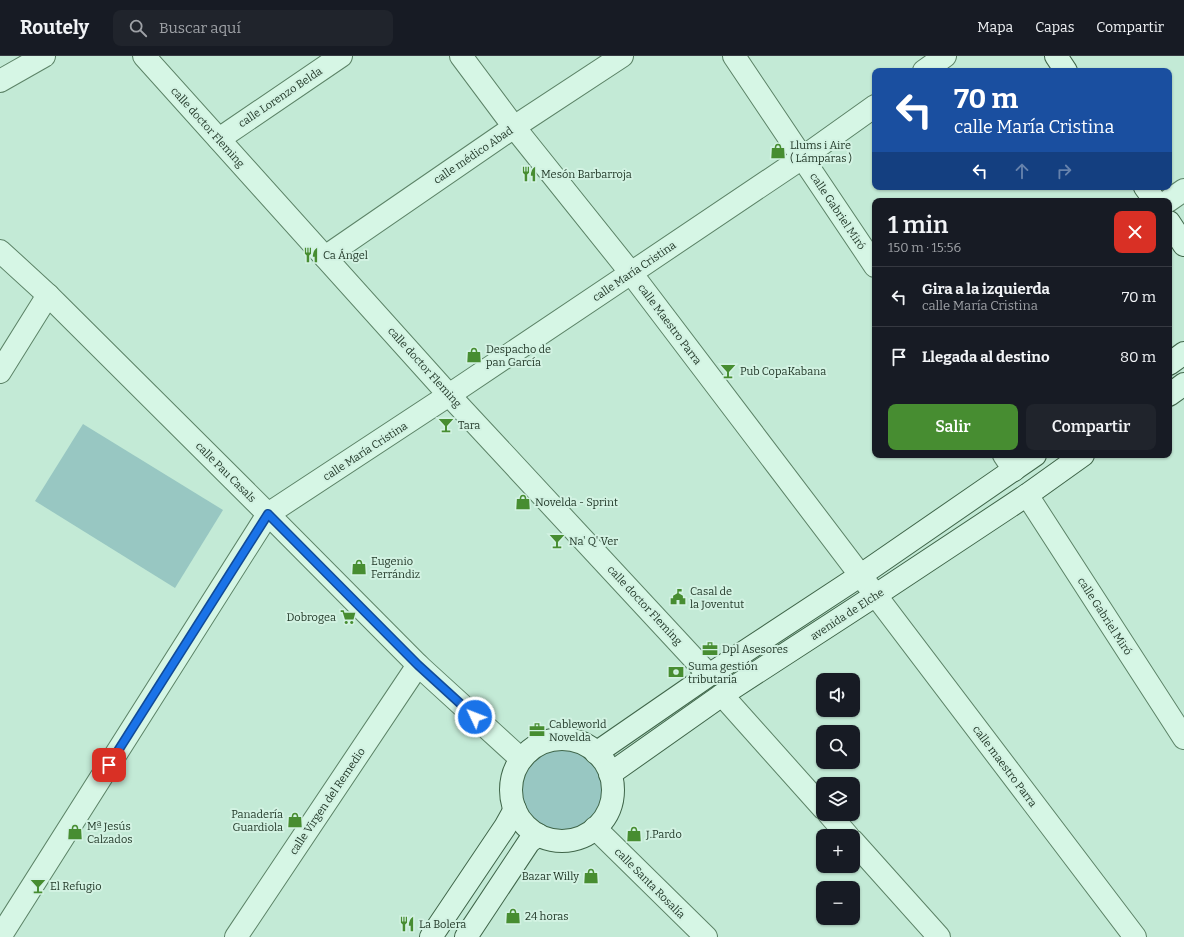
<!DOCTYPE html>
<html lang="es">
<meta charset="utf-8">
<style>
body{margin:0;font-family:Bitter,serif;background:#20242c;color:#f1f3f6;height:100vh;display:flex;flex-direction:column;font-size:15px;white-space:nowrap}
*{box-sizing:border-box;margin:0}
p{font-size:13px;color:#9ea1a6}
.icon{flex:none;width:22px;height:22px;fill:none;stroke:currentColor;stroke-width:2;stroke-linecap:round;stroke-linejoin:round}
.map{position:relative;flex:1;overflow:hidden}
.details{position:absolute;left:872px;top:142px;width:300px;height:260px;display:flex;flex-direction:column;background:#171b24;border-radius:8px;box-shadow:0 1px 3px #0004}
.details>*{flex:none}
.guide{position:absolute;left:872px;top:12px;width:300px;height:122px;border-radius:8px;box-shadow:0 1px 3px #0004;background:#1a4fa0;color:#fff;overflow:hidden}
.controls{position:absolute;left:816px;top:617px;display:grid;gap:8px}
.controls a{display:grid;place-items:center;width:44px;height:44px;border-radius:8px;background:#171b24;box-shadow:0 1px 3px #0004;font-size:20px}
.pin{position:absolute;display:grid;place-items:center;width:34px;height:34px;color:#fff;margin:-17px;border-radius:8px;box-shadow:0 2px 6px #0006}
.me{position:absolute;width:44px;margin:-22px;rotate:313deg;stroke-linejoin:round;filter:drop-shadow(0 0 3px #0008)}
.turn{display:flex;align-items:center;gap:14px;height:84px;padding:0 16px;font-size:18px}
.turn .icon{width:52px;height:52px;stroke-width:2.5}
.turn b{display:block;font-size:28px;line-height:34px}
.lanes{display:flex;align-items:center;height:38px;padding:0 16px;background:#0003;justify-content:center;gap:20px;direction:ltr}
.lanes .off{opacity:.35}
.round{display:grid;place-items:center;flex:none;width:42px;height:42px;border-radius:8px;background:#20242c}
.overview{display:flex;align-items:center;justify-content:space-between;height:68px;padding:0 16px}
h1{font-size:24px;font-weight:600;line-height:30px}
.action{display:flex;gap:8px;margin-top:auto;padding:8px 16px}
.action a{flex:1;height:46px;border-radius:8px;background:#478d31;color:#fff;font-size:16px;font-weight:600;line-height:46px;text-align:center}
.action a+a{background:#20242c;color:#f1f3f6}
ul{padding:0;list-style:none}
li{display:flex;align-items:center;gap:12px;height:60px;padding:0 16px;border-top:1px solid #363941}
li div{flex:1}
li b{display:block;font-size:15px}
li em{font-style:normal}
header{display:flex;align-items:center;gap:24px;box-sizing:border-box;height:56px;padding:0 20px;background:#171b24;border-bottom:1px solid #363941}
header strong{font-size:19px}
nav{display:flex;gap:22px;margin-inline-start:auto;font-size:14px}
.search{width:280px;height:36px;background:#20242c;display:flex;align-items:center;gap:10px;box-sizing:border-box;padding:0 14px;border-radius:8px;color:#9ea1a6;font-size:15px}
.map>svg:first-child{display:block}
.green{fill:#98c7c2}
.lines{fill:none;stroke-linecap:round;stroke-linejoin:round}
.street-casing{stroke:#5c8367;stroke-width:24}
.secondary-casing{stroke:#3f6549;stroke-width:24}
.street{stroke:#d6f6e5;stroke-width:22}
.secondary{stroke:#d6f6e5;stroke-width:22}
.route-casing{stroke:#114b97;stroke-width:10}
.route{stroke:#1a73e8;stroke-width:7}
.labels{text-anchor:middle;stroke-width:4;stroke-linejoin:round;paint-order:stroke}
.street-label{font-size:11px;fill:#1e3424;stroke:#d2f2e2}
.poi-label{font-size:11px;fill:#1e3424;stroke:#d2f2e2;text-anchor:start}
</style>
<header>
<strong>Routely</strong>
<div class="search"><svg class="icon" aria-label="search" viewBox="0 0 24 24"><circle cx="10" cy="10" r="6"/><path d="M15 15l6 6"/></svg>Buscar aquí</div>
<nav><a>Mapa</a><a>Capas</a><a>Compartir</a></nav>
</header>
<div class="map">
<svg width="1184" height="881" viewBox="0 0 1184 881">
<rect width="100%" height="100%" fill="#c3ead6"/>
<g class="green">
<polygon points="83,368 223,454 175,532 35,445"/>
<circle cx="563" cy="735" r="42"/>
</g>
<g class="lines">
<defs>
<g id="street">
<polyline points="144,0 449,339 709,619"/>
<polyline points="461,0 514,71 631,217 1135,881"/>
<polyline points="734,0 875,210"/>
<polyline points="924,15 945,0"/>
<polyline points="0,25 44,0"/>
<polyline points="219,83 341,0"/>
<polyline points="1168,145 1184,134"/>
<polyline points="0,195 48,239 268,458 418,609 521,703"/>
<polyline points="325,201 514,71 622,0"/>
<polyline points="0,316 48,239"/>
<polyline points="1004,399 1014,414"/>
<polyline points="1027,439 1184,682"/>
<polyline points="722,639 823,752"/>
<polyline points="829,758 848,780"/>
<polyline points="595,772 706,881"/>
<polyline points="853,785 939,881"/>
<polyline points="0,881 268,458 449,339 631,217 802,102 875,50"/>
<polyline points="236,881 418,609"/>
</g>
<g id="secondary">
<polyline points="1056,0 1066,15"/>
<polyline points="1145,131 1155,145"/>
<polyline points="1169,166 1184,189"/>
<polyline points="1169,308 1184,297"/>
<polyline points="1169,339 1184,328"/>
<circle cx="562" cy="734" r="51"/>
<polyline points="596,697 709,619 861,519 1035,399"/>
<polyline points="610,718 722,639 876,539 1027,439 1083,399"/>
<polyline points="431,881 505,771 515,753"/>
<polyline points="466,881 529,786 538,779"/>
</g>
</defs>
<use href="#street" class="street-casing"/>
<use href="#secondary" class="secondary-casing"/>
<use href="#street" class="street"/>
<use href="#secondary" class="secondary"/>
</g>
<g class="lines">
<defs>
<polyline id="route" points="109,709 268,458 418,609 475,661"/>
</defs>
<use href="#route" class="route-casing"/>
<use href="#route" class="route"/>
</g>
<defs>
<symbol id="shop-bare" viewBox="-9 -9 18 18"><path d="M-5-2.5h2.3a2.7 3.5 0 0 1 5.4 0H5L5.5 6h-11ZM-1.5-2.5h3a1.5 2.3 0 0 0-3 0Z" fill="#478d31" stroke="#d2f2e2" stroke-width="2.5" paint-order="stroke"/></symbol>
<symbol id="restaurant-bare" viewBox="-9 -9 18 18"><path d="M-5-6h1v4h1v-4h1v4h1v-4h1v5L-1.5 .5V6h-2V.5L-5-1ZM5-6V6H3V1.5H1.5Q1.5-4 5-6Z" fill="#478d31" stroke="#d2f2e2" stroke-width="2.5" paint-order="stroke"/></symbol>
<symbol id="bar-bare" viewBox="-9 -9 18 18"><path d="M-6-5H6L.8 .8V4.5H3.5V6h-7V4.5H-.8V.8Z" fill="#478d31" stroke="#d2f2e2" stroke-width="2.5" paint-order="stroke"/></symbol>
<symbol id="civic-bare" viewBox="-9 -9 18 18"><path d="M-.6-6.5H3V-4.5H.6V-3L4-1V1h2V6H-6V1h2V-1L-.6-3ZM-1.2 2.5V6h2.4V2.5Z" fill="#478d31" stroke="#d2f2e2" stroke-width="2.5" paint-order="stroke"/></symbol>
<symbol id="supermarket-bare" viewBox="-9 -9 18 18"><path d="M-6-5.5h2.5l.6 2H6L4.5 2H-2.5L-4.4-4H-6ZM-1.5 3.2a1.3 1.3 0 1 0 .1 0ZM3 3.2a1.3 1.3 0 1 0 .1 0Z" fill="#478d31" stroke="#d2f2e2" stroke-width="2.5" paint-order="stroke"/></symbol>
<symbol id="office-bare" viewBox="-9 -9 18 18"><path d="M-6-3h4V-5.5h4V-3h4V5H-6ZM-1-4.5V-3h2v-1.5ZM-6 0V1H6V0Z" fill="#478d31" stroke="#d2f2e2" stroke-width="2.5" paint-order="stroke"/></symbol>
<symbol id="bank-bare" viewBox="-9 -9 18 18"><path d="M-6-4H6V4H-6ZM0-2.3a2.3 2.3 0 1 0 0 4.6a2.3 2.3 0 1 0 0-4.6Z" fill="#478d31" stroke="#d2f2e2" stroke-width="2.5" paint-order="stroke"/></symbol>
</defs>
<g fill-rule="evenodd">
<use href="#shop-bare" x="767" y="84" width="22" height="22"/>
<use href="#restaurant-bare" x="518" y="107" width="22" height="22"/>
<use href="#restaurant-bare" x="300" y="188" width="22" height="22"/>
<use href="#shop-bare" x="463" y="288" width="22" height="22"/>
<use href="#bar-bare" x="717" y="304" width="22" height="22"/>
<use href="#bar-bare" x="435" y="358" width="22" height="22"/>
<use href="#shop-bare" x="512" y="435" width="22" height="22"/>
<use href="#bar-bare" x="546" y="474" width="22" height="22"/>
<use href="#shop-bare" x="348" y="500" width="22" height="22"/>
<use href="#civic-bare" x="667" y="530" width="22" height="22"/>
<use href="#supermarket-bare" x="337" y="550" width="22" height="22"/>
<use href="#office-bare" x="699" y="582" width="22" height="22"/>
<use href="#bank-bare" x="665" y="605" width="22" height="22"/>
<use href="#office-bare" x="526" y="663" width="22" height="22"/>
<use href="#shop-bare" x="284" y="753" width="22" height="22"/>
<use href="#shop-bare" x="64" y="765" width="22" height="22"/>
<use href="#shop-bare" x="623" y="767" width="22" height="22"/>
<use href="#shop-bare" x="580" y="809" width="22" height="22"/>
<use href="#bar-bare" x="27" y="819" width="22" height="22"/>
<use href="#shop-bare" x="502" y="849" width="22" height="22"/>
<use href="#restaurant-bare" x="396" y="857" width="22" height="22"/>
</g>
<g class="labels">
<g class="street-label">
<text transform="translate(280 41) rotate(-34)" y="4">calle Lorenzo Belda</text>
<text transform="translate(208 71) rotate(48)" y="4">calle doctor Fleming</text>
<text transform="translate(473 99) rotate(-34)" y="4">calle médico Abad</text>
<text transform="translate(838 155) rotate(56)" y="4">calle Gabriel Miró</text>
<text transform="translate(634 215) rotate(-34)" y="4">calle María Cristina</text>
<text transform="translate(670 268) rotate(53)" y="4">calle Maestro Parra</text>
<text transform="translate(425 311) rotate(48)" y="4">calle doctor Fleming</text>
<text transform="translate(365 395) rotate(-33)" y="4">calle María Cristina</text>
<text transform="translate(226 416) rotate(45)" y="4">calle Pau Casals</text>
<text transform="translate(645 549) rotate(47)" y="4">calle doctor Fleming</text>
<text transform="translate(847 558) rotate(-33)" y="4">avenida de Elche</text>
<text transform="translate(1105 560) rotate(57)" y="4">calle Gabriel Miró</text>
<text transform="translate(1005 710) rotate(53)" y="4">calle maestro Parra</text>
<text transform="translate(327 745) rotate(-56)" y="4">calle Virgen del Remedio</text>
<text transform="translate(650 827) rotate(45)" y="4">calle Santa Rosalía</text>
</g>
<g class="poi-label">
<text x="790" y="93">Llums i Aire<tspan x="790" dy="13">( Lámparas )</tspan></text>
<text x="541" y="122">Mesón Barbarroja</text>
<text x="323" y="203">Ca Ángel</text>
<text x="486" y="297">Despacho de<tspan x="486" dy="13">pan García</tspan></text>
<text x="740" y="319">Pub CopaKabana</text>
<text x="458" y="373">Tara</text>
<text x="535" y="450">Novelda - Sprint</text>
<text x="569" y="489">Na' Q' Ver</text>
<text x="371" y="509">Eugenio<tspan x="371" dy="13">Ferrándiz</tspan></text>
<text x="690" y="539">Casal de<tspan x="690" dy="13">la Joventut</tspan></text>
<text x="336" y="565" text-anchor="end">Dobrogea</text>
<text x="722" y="597">Dpl Asesores</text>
<text x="688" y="614">Suma gestión<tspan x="688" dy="13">tributaria</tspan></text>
<text x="549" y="672">Cableworld<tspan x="549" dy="13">Novelda</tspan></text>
<text x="283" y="762" text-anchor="end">Panadería<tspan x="283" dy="13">Guardiola</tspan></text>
<text x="87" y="774">Mª Jesús<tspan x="87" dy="13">Calzados</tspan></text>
<text x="646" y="782">J.Pardo</text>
<text x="579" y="824" text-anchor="end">Bazar Willy</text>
<text x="50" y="834">El Refugio</text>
<text x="525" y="864">24 horas</text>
<text x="419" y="872">La Bolera</text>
</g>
</g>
</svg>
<div class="controls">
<a><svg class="icon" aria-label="sound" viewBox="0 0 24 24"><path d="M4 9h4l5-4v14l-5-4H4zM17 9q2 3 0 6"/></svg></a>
<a><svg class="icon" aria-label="search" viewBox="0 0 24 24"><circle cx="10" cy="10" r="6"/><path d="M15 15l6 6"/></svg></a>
<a><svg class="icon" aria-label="layers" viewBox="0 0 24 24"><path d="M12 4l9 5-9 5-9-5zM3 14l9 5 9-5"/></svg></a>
<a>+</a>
<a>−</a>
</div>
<div class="pin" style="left:109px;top:709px;background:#d93025"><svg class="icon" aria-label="arrive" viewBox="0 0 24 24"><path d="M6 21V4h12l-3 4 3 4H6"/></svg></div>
<svg class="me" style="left:475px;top:661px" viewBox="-20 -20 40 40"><circle r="17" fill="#1a73e8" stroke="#fff" stroke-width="3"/><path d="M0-11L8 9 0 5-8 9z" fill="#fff"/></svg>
<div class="guide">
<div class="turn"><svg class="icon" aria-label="left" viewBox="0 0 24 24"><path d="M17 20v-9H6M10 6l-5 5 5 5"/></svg><div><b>70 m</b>calle María Cristina</div></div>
<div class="lanes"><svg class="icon" aria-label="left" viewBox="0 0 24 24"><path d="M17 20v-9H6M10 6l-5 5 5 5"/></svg><svg class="icon off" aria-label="ahead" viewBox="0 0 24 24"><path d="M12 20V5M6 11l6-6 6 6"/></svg><svg class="icon off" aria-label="right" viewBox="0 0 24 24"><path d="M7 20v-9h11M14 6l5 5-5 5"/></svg></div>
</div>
<section class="details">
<div class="overview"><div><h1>1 min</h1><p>150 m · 15:56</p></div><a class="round" style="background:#d93025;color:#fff"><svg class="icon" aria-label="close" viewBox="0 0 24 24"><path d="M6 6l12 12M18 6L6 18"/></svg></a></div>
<ul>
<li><svg class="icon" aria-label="left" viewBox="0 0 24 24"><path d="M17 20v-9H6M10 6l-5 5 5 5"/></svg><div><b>Gira a la izquierda</b><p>calle María Cristina</p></div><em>70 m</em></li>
<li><svg class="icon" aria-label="arrive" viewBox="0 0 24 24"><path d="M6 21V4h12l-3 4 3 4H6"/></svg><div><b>Llegada al destino</b></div><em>80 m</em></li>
</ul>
<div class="action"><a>Salir</a><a>Compartir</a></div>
</section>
</div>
